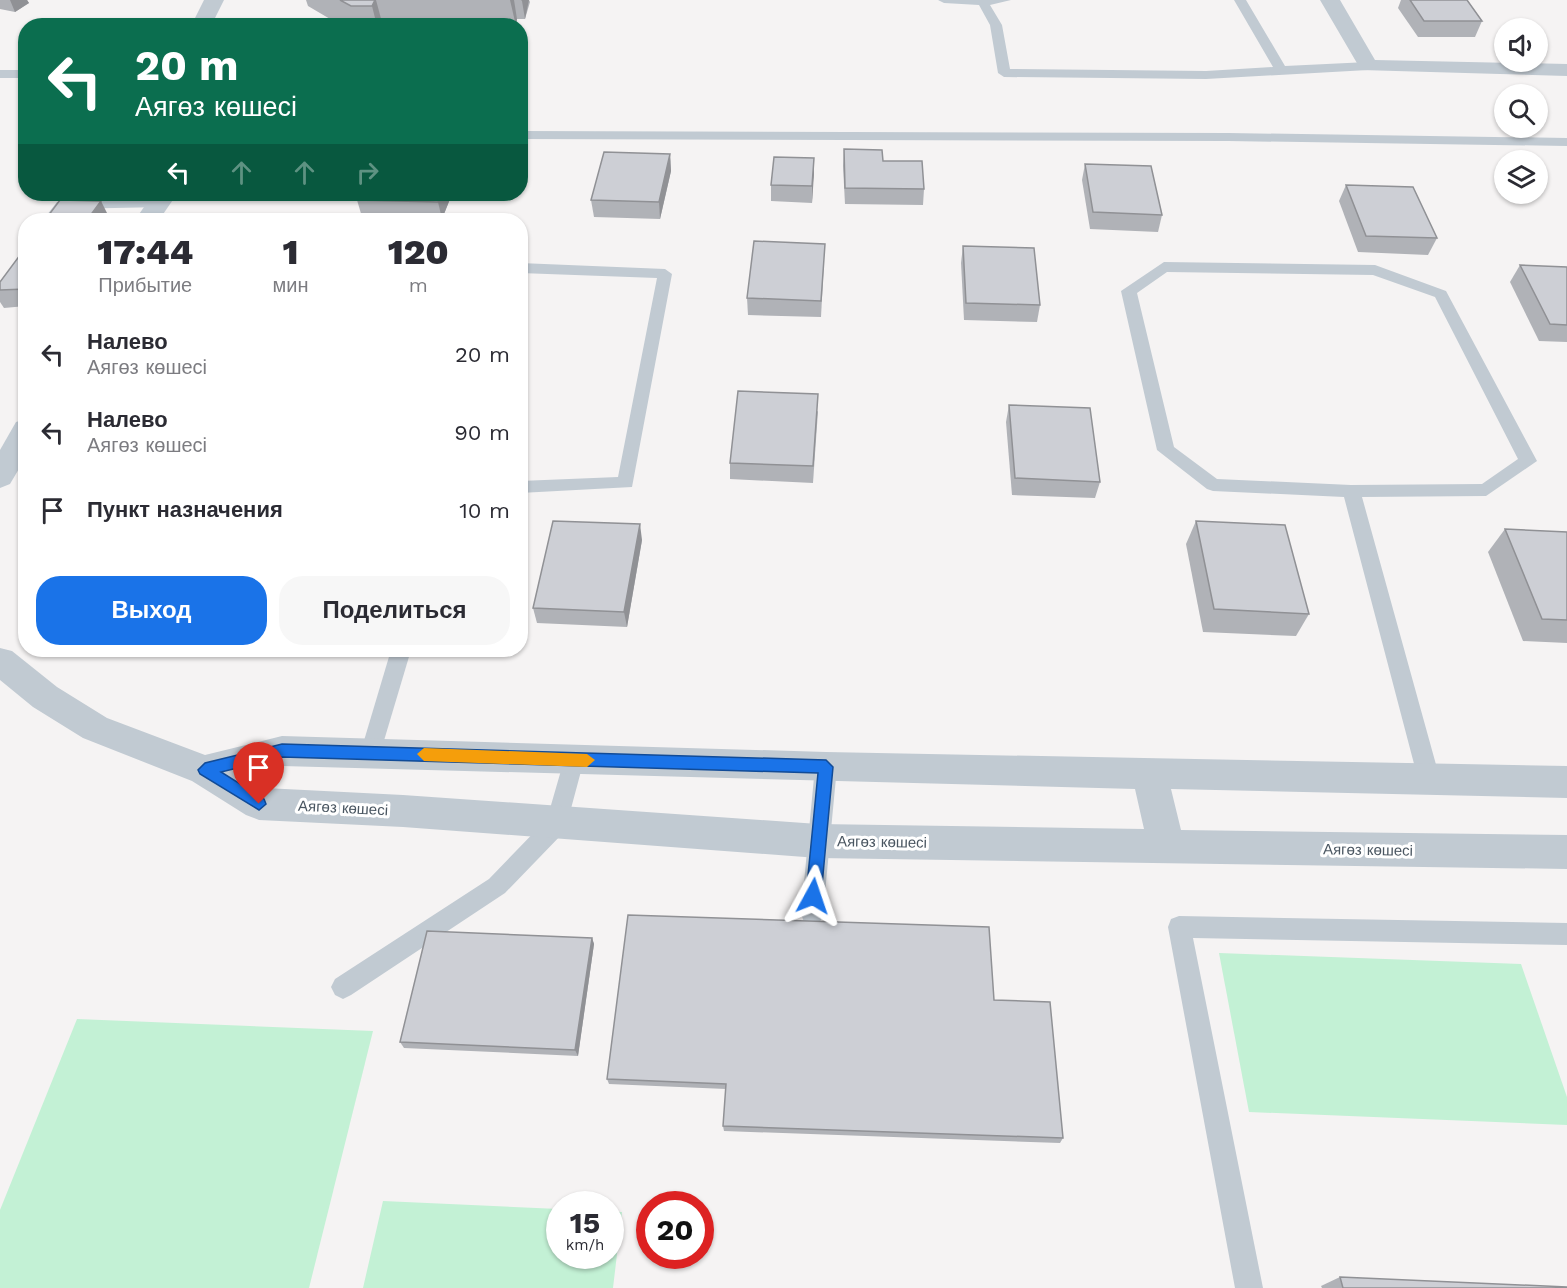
<!DOCTYPE html>
<html lang="ru">
<meta charset="utf-8">
<style>
body{margin:0;font-family:"Work Sans",sans-serif;background:#f7f7f7;color:#2b2b33;height:100vh;display:flex;flex-direction:column;font-size:22px;white-space:nowrap}
*{box-sizing:border-box;margin:0}
p{font-size:20px;color:#7c7c81}
.icon{flex:none;width:33px;height:33px;fill:none;stroke:currentColor;stroke-width:2;stroke-linecap:round;stroke-linejoin:round}
.map{position:relative;flex:1;overflow:hidden}
.details{position:absolute;left:18px;top:213px;width:510px;height:444px;display:flex;flex-direction:column;background:#fff;border-radius:24px;box-shadow:0 2px 4px #0004}
.details>*{flex:none}
.hud{position:absolute;left:18px;top:18px;width:510px;height:183px;border-radius:24px;box-shadow:0 2px 4px #0004;background:#0b6e4f;color:#fff;overflow:hidden}
.controls{position:absolute;left:1494px;top:18px;display:grid;gap:12px}
.controls a{display:grid;place-items:center;width:54px;height:54px;border-radius:50%;background:#fff;box-shadow:0 2px 4px #0004;font-size:30px}
.speed{position:absolute;left:546px;top:1191px;display:flex;gap:12px;font-size:30px;font-weight:700;text-align:center}
.speed>*{display:grid;place-content:center;width:78px;height:78px;border-radius:50%;background:#fff;box-shadow:0 2px 4px #0004;line-height:1}
.speed small{font-size:15px;font-weight:400}
.speed .limit{border:9px solid #d22;background:#fff;color:#111}
.pin{position:absolute;display:grid;place-items:center;width:51px;height:51px;color:#fff;margin:-62px -26px;border-radius:50% 50% 50% 0;rotate:-45deg;box-shadow:0 0 6px #0007}
.pin .icon{rotate:45deg}
.me{position:absolute;width:66px;margin:-33px;rotate:5deg;stroke-linejoin:round;filter:drop-shadow(0 0 4px #0008)}
.turn{display:flex;align-items:center;gap:21px;height:126px;padding:0 18px;font-size:27px}
.turn .icon{width:78px;height:78px;stroke-width:2.5}
.turn b{display:block;font-size:42px;line-height:51px}
.lanes{display:flex;align-items:center;height:57px;padding:0 18px;background:#0003;justify-content:center;gap:30px;direction:ltr}
.lanes .off{opacity:.35}
.eta{display:flex;justify-content:space-evenly;align-items:center;height:102px;text-align:center}
.eta b{font-size:36px;font-weight:800;line-height:42px}
.primary-button{display:flex;gap:12px;margin-top:auto;padding:12px 18px}
.primary-button a{flex:1;height:69px;border-radius:24px;background:#1a73e8;color:#fff;font-size:24px;font-weight:800;line-height:69px;text-align:center}
.primary-button a+a{background:#f7f7f7;color:#2b2b33}
ul{padding:0;list-style:none}
li{display:flex;align-items:center;gap:18px;height:78px;padding:0 18px}
li div{flex:1}
li b{display:block;font-size:22px}
li em{font-style:normal}
.map>svg:first-child{display:block}
.green{fill:#c3f1d5}
.lines{fill:none;stroke-linecap:round;stroke-linejoin:round}
.service{fill:#c1cad2;fill-rule:evenodd}
.minor{fill:#c1cad2;fill-rule:evenodd}
.wall{fill:#b0b2b7}
.shaded-wall{fill:#909195}
.building{fill:#cdcfd5;stroke:#909195;stroke-width:1.5}
.route{fill:#1a73e8;stroke:#114b97;stroke-width:1.5}
.slow{fill:#f59e0b}
.labels{text-anchor:middle;stroke-width:6;stroke-linejoin:round;paint-order:stroke}
.street-label{font-size:15px;fill:#4a5661;stroke:#fff}
</style>
<div class="map">
<svg width="1567" height="1288" viewBox="0 0 1567 1288">
<rect width="100%" height="100%" fill="#f5f3f3"/>
<g class="green">
<polygon points="1219,953 1521,964 1567,1097 1567,1125 1249,1112"/>
<polygon points="77,1019 373,1031 309,1288 0,1288 0,1210"/>
<polygon points="383,1201 559,1209 560,1256 610,1256 611,1212 622,1212 613,1288 363,1288"/>
</g>
<g class="lines">
<g class="service">
<polygon points="938,0 1011,0 990,5 1002,25 1010,69 1206,71 1273,67 1234,0 1246,0 1285,66 1368,62 1374,66 1368,70 1206,79 1004,77 998,73 990,25 979,5 944,3"/>
<rect x="0" y="70" width="26" height="8"/>
<polygon points="520,131 1228,133 1567,138 1567,146 1228,141 520,139"/>
<polygon points="158,200 163,201 163,207 66,209 57,220 43,220 57,202 62,201"/>
<path d="M 1164,262 L 1375,265 L 1446,291 L 1537,461 L 1486,496 L 1362,497 L 1440,779 L 1436,785 L 1429,788 L 1422,785 L 1418,779 L 1344,497 L 1213,491 L 1207,489 L 1157,450 L 1121,291 ZM 1167,272 L 1373,275 L 1435,297 L 1518,459 L 1482,484 L 1351,485 L 1217,479 L 1174,447 L 1137,293 Z"/>
<polygon points="520,263 665,269 672,274 632,487 520,493 520,481 618,477 657,278 520,273"/>
<polygon points="391,650 411,650 380,754 377,760 370,763 363,760 360,754"/>
<polygon points="574,751 581,754 584,760 565,831 505,893 351,995 343,999 335,995 331,987 335,979 489,879 547,819 564,760 567,754"/>
<polygon points="826,758 833,761 837,767 823,914 820,922 812,925 804,922 801,914 815,767 819,761"/>
<polygon points="1179,916 1567,923 1567,945 1193,938 1263,1288 1235,1288 1168,927 1171,919"/>
</g>
<g class="minor">
<polygon points="204,0 224,0 211,26 191,26"/>
<polygon points="1320,0 1340,0 1375,60 1567,64 1567,76 1361,70"/>
<polygon points="153,194 177,194 159,220 135,220"/>
<polygon points="26,419 26,457 10,484 0,488 0,450 16,422"/>
<path d="M 0,648 L 12,651 L 57,687 L 107,718 L 205,755 L 282,736 L 826,752 L 1567,766 L 1567,798 L 1171,789 L 1181,830 L 1567,835 L 1567,869 L 818,858 L 403,827 L 259,820 L 246,815 L 192,781 L 83,738 L 33,707 L 0,680 ZM 282,766 L 1135,789 L 1144,829 L 818,824 L 403,795 L 265,788 L 244,776 Z"/>
</g>
</g>
<g class="wall">
<polygon points="0,0 27,0 29,3 15,12 0,9"/>
<polygon points="306,0 529,0 530,2 525,19 517,19 516,26 342,26 308,6"/>
<polygon points="1401,0 1467,0 1482,21 1475,37 1418,37 1398,8"/>
<polygon points="844,149 883,161 924,189 923,205 845,204 843,166"/>
<polygon points="670,154 671,171 660,219 594,217 591,200"/>
<polygon points="814,158 812,203 771,201 771,185"/>
<polygon points="1085,164 1162,215 1158,232 1090,229 1082,180"/>
<polygon points="1346,185 1437,238 1428,255 1358,252 1339,201"/>
<polygon points="360,194 452,194 442,219 362,217 357,200"/>
<polygon points="963,246 1040,305 1037,322 964,320 961,263"/>
<polygon points="26,247 26,306 4,308 0,302 0,282"/>
<polygon points="824,261 821,317 748,315 747,298"/>
<polygon points="1520,265 1567,267 1567,342 1539,341 1510,282"/>
<polygon points="1009,405 1100,482 1095,498 1012,495 1006,422"/>
<polygon points="818,411 813,483 730,479 730,463"/>
<polygon points="1196,521 1309,614 1296,636 1203,632 1186,544"/>
<polygon points="1505,529 1567,532 1567,643 1523,641 1488,552"/>
<polygon points="642,540 627,627 537,623 533,608"/>
<polygon points="592,938 594,944 578,1056 404,1048 400,1042"/>
<polygon points="994,1000 1063,1138 1060,1143 724,1131 723,1126 726,1089 609,1084 607,1079"/>
<polygon points="1340,1277 1567,1288 1322,1288 1321,1286"/>
</g>
<g class="shaded-wall">
<polygon points="10,0 27,0 29,3 15,12"/>
<polygon points="375,0 376,0 383,26 377,26 372,6"/>
<polygon points="510,0 514,0 517,19 516,26"/>
<polygon points="521,0 529,0 525,19 522,1"/>
<polygon points="670,154 671,171 660,219 659,202"/>
<polygon points="814,158 814,174 812,203 812,186"/>
<polygon points="441,194 452,194 442,219 438,202"/>
<polygon points="101,201 109,217 107,220 87,220"/>
<polygon points="640,524 642,540 627,627 624,612"/>
<polygon points="592,938 594,944 578,1056 575,1050"/>
</g>
<g class="building">
<polygon points="340,0 375,0 372,6 351,6"/>
<polygon points="1410,0 1467,0 1482,21 1424,21"/>
<polygon points="844,149 882,150 883,161 922,161 924,189 845,188"/>
<polygon points="604,152 670,154 659,202 591,200"/>
<polygon points="774,157 814,158 812,186 771,185"/>
<polygon points="1085,164 1151,166 1162,215 1093,212"/>
<polygon points="1346,185 1413,187 1437,238 1366,236"/>
<polygon points="360,194 441,194 438,202 357,200"/>
<polygon points="60,200 101,201 87,220 45,220"/>
<polygon points="754,241 825,244 821,301 747,298"/>
<polygon points="963,246 1034,248 1040,305 966,303"/>
<polygon points="26,247 26,289 0,290 0,282"/>
<polygon points="1520,265 1567,267 1567,325 1550,324"/>
<polygon points="738,391 818,394 813,466 730,463"/>
<polygon points="1009,405 1090,408 1100,482 1015,478"/>
<polygon points="553,521 640,524 624,612 533,608"/>
<polygon points="1196,521 1285,525 1309,614 1214,609"/>
<polygon points="1505,529 1567,532 1567,620 1542,619"/>
<polygon points="628,915 989,927 994,1000 1050,1002 1063,1138 723,1126 726,1084 607,1079"/>
<polygon points="427,931 592,938 575,1050 400,1042"/>
<polygon points="1340,1277 1567,1287 1567,1288 1343,1288"/>
</g>
<polygon class="route" points="282,744 826,760 833,767 821,896 819,901 813,903 808,901 806,896 818,773 282,757 221,772 264,799 266,804 259,810 200,774 198,770 205,763"/>
<polygon class="slow" points="424,748 587,754 595,760 587,767 424,761 417,754"/>
<g class="labels">
<g class="street-label">
<text transform="translate(343 808) rotate(3)" y="5">Аягөз көшесі</text>
<text transform="translate(882 842) rotate(1)" y="5">Аягөз көшесі</text>
<text transform="translate(1368 850) rotate(1)" y="5">Аягөз көшесі</text>
</g>
</g>
</svg>
<div class="controls">
<a><svg class="icon" aria-label="sound" viewBox="0 0 24 24"><path d="M4 9h4l5-4v14l-5-4H4zM17 9q2 3 0 6"/></svg></a>
<a><svg class="icon" aria-label="search" viewBox="0 0 24 24"><circle cx="10" cy="10" r="6"/><path d="M15 15l6 6"/></svg></a>
<a><svg class="icon" aria-label="layers" viewBox="0 0 24 24"><path d="M12 4l9 5-9 5-9-5zM3 14l9 5 9-5"/></svg></a>
</div>
<div class="speed"><div>15<small>km/h</small></div><div class="limit">20</div></div>
<div class="pin" style="left:259px;top:804px;background:#d93025"><svg class="icon" aria-label="arrive" viewBox="0 0 24 24"><path d="M6 21V4h12l-3 4 3 4H6"/></svg></div>
<svg class="me" style="left:813px;top:896px" viewBox="-20 -20 40 40"><path d="M0-17L14 15 0 8-14 15z" fill="#1a73e8" stroke="#fff" stroke-width="4"/></svg>
<div class="hud">
<div class="turn"><svg class="icon" aria-label="left" viewBox="0 0 24 24"><path d="M17 20v-9H6M10 6l-5 5 5 5"/></svg><div><b>20 m</b>Аягөз көшесі</div></div>
<div class="lanes"><svg class="icon" aria-label="left" viewBox="0 0 24 24"><path d="M17 20v-9H6M10 6l-5 5 5 5"/></svg><svg class="icon off" aria-label="ahead" viewBox="0 0 24 24"><path d="M12 20V5M6 11l6-6 6 6"/></svg><svg class="icon off" aria-label="ahead" viewBox="0 0 24 24"><path d="M12 20V5M6 11l6-6 6 6"/></svg><svg class="icon off" aria-label="right" viewBox="0 0 24 24"><path d="M7 20v-9h11M14 6l5 5-5 5"/></svg></div>
</div>
<section class="details">
<div class="eta">
<div><b>17:44</b><p>Прибытие</p></div>
<div><b>1</b><p>мин</p></div>
<div><b>120</b><p>m</p></div>
</div>
<ul>
<li><svg class="icon" aria-label="left" viewBox="0 0 24 24"><path d="M17 20v-9H6M10 6l-5 5 5 5"/></svg><div><b>Налево</b><p>Аягөз көшесі</p></div><em>20 m</em></li>
<li><svg class="icon" aria-label="left" viewBox="0 0 24 24"><path d="M17 20v-9H6M10 6l-5 5 5 5"/></svg><div><b>Налево</b><p>Аягөз көшесі</p></div><em>90 m</em></li>
<li><svg class="icon" aria-label="arrive" viewBox="0 0 24 24"><path d="M6 21V4h12l-3 4 3 4H6"/></svg><div><b>Пункт назначения</b></div><em>10 m</em></li>
</ul>
<div class="primary-button"><a>Выход</a><a>Поделиться</a></div>
</section>
</div>
